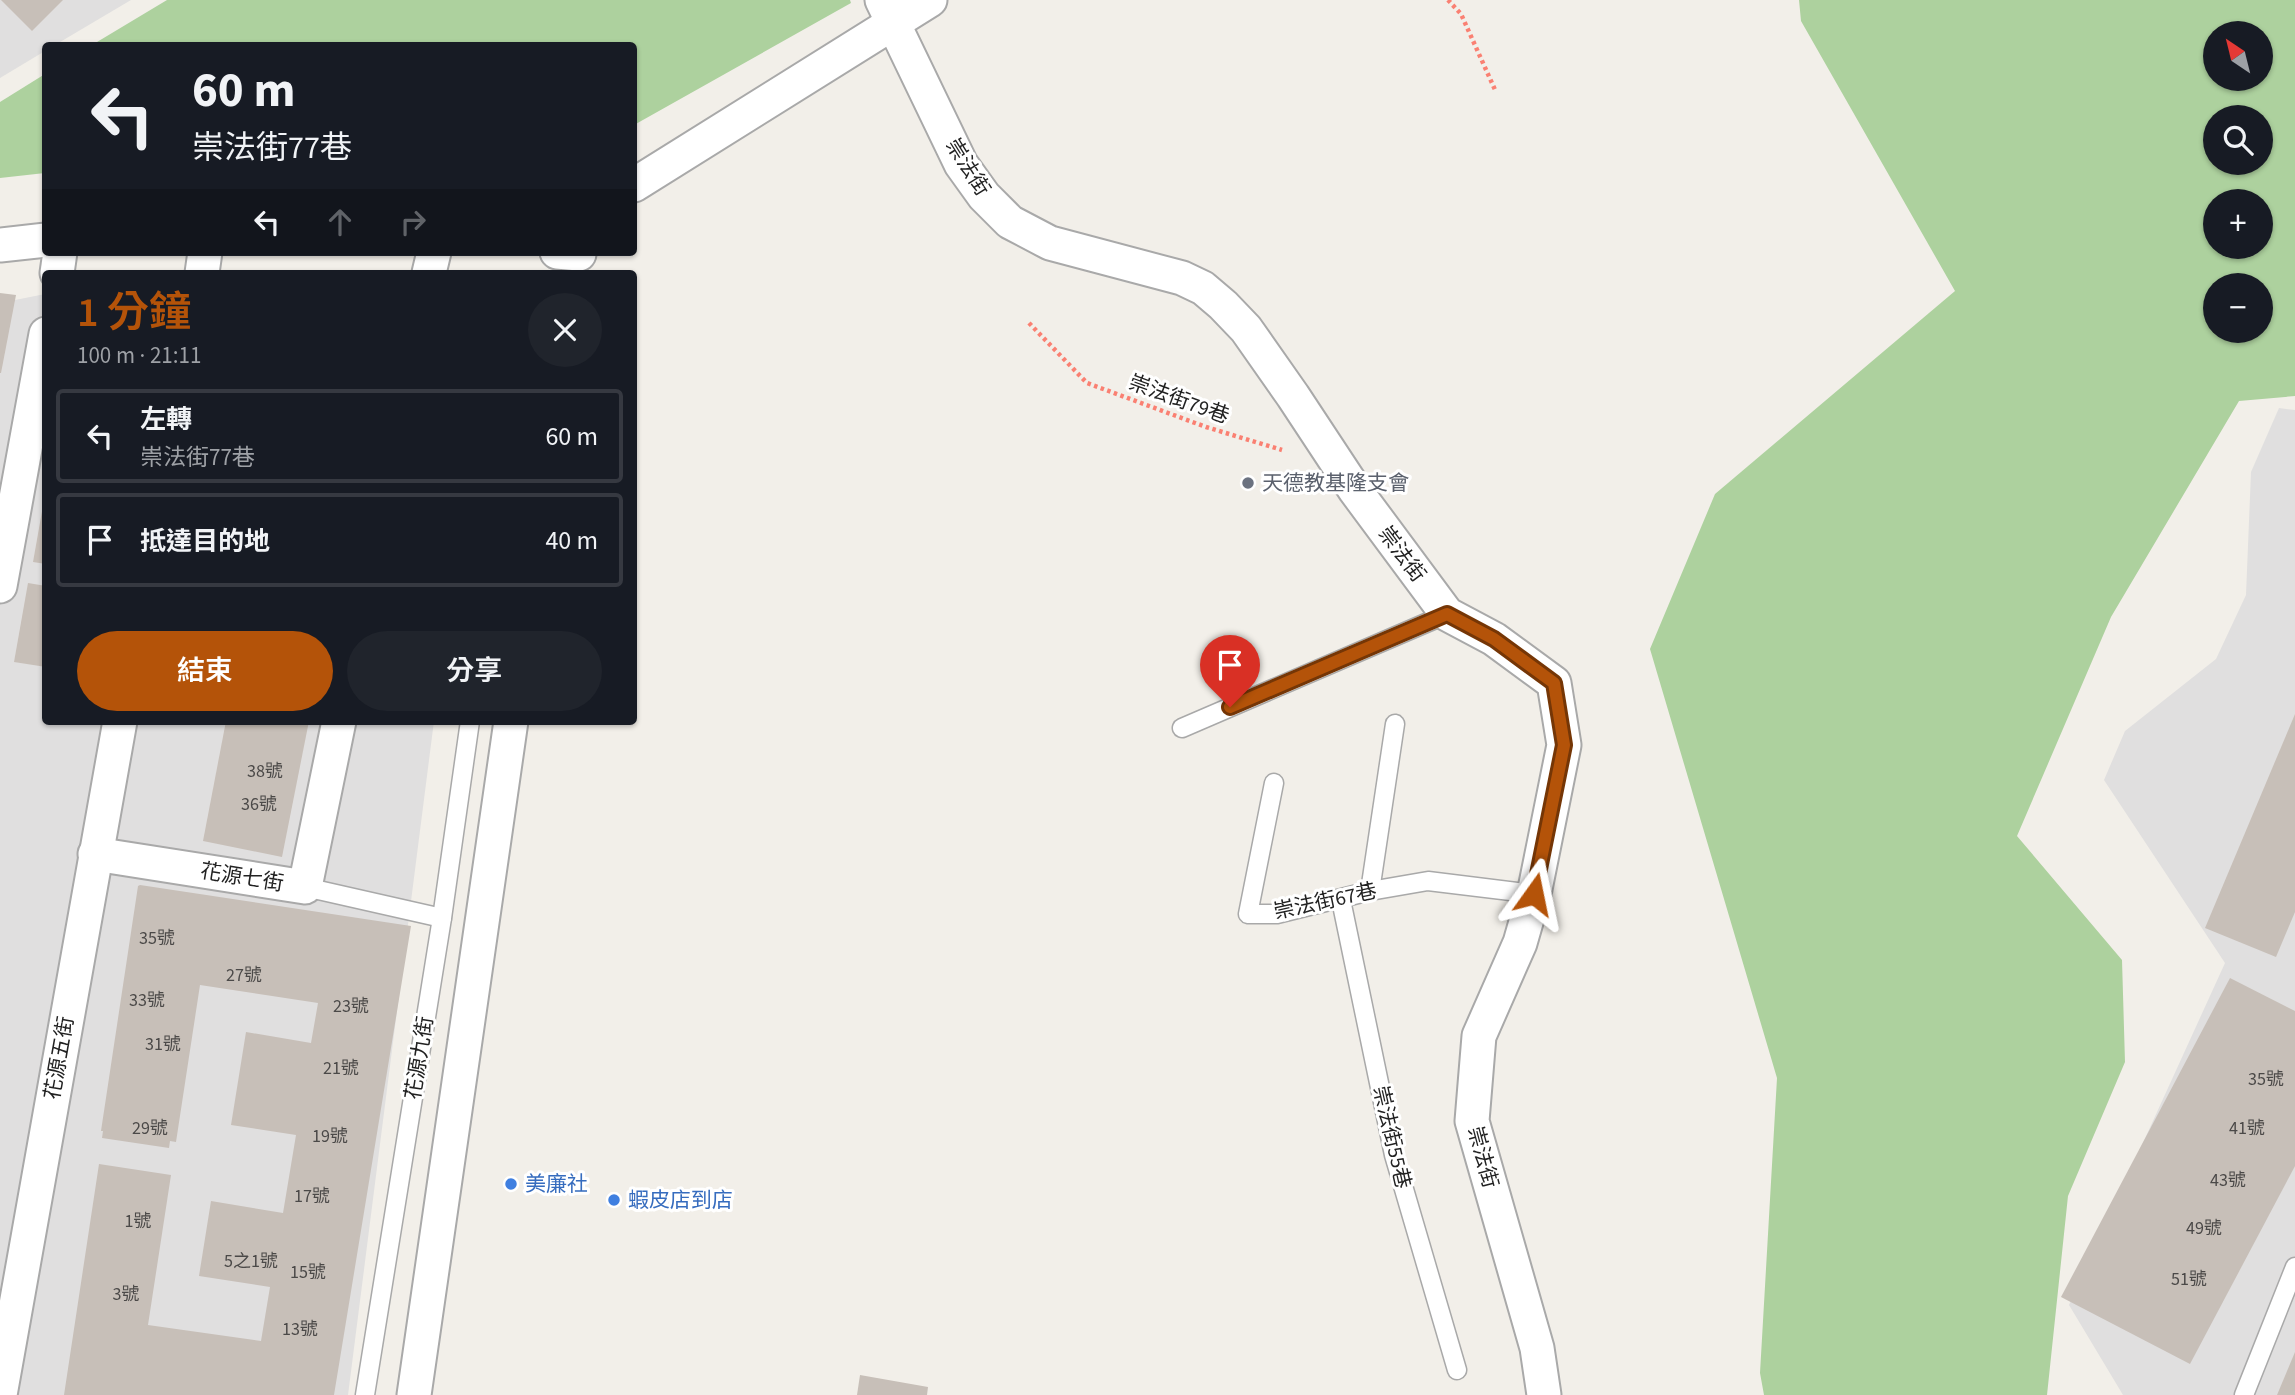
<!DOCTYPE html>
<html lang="zh-TW">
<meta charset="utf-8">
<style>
body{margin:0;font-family:"Source Sans 3","Noto Sans TC",sans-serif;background:#20242c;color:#f1f3f6;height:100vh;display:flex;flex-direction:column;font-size:26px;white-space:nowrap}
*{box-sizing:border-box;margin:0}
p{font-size:23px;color:#9ea1a6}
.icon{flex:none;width:38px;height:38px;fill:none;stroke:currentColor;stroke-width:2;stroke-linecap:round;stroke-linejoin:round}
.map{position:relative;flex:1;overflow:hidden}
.drawer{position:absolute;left:42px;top:270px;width:595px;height:455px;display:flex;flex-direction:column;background:#171b24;border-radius:7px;box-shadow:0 2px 5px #0004}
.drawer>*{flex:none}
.guide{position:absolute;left:42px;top:42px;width:595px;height:214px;border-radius:7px;box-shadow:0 2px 5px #0004;background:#171b24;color:#f1f3f6;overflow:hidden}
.needle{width:46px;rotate:325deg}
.buttons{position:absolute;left:2203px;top:21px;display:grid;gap:14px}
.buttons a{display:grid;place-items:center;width:70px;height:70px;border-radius:50%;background:#171b24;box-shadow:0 2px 5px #0004;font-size:35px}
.pin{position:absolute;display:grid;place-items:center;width:60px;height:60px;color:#fff;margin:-72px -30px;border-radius:50% 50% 50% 0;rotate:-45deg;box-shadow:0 0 7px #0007}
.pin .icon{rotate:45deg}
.me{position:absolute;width:77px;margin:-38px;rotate:12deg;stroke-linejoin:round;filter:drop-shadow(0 0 5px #0008)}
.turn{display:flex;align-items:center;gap:24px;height:147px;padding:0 35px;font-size:32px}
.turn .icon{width:91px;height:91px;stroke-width:2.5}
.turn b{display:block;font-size:49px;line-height:60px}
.lanes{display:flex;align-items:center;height:66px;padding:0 35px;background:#0003;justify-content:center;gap:35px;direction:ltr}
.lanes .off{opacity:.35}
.round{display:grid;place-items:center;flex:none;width:74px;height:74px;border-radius:37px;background:#20242c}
.overview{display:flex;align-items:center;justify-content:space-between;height:119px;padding:0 35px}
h1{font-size:42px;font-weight:600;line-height:52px;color:#b45309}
.cta{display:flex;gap:14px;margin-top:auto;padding:14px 35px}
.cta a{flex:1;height:80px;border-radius:42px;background:#b45309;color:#fff;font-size:28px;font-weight:600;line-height:80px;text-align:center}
.cta a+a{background:#20242c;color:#f1f3f6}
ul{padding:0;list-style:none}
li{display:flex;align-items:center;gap:21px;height:94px;margin:0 14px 10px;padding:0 21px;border:4px solid #363941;border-radius:7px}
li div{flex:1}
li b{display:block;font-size:26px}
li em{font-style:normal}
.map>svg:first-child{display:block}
.residential{fill:#e0dfdf}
.forest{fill:#add19e;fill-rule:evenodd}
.building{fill:#c7bfb8}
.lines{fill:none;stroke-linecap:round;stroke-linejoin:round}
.lane-casing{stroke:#a9a9a9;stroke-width:21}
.street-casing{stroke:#a9a9a9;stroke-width:37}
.path{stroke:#fa8072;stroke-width:4.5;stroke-dasharray:3.5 3.5;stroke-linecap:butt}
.lane{stroke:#fff;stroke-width:18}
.street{stroke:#fff;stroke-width:33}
.route-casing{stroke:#753606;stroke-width:18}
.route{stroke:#b45309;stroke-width:12}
.worship-dot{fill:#6b7280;stroke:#fff;stroke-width:2.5}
.shop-dot{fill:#3f7fe0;stroke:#fff;stroke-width:2.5}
.labels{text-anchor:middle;stroke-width:6;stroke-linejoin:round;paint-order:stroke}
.number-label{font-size:18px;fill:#4b4948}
.street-label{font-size:21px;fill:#222;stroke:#fff}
.worship-label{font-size:21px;fill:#5b616d;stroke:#fff;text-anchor:start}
.shop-label{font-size:21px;fill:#366cbe;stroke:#fff;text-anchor:start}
</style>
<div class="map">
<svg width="2295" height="1395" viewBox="0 0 2295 1395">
<rect width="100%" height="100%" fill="#f2efe9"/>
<g class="residential">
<polygon points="0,0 131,0 55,45 46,46 45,51 0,78"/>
<polygon points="45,294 46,721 434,721 348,1395 0,1395 0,303"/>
<polygon points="2279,408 2295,410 2295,1395 2123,1395 2069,1305 2225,963 2104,780 2125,731 2216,659 2246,595 2251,472"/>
</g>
<g class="forest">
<polygon points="167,0 850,0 851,3 634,125 634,46 92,45"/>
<path d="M 1799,0 L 2295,0 L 2295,396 L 2239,401 L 2111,617 L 2017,836 L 2122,960 L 2125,1062 L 2068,1196 L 2047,1395 L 1764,1395 L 1760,1373 L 1777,1078 L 1650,649 L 1715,494 L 1955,291 L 1801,21 ZM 2216,33 L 2261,33 L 2261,79 L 2216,79 ZM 2216,117 L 2261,117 L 2261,163 L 2216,163 ZM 2216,201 L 2261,201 L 2261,247 L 2216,247 ZM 2216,285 L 2261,285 L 2261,331 L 2216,331 Z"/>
<polygon points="45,74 45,173 0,178 0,102"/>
</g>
<g class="building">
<polygon points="1,0 63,0 32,31"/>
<polygon points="0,293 16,295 1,373 0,373"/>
<polygon points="44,500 46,500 46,564 33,562"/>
<polygon points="28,583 46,586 46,667 14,662"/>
<polygon points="2295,714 2295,912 2276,957 2205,928"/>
<polygon points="226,721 309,721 282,857 203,841"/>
<polygon points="140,885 411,926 334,1395 64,1395 99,1164 171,1175 148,1325 261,1341 270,1287 199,1276 211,1201 283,1213 296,1135 231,1125 246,1032 311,1043 318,1003 200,985 176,1142 170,1141 169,1148 102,1138 103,1131 101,1131 138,886"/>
<polygon points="2230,978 2295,1011 2295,1166 2190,1364 2061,1297"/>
<polygon points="2295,1352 2295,1395 2277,1395"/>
<polygon points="860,1375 928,1387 927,1395 857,1395"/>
</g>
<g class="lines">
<defs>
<g id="lane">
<polyline points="1182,728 1447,614"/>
<polyline points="1274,783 1248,914 1277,914 1370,891 1428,881 1534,894"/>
<polyline points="305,887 442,918"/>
<polyline points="1370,891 1395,724"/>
<polyline points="1341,900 1394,1155 1457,1370"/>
<polyline points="365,1395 442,918 470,721"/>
<polyline points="2244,1395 2295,1267"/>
</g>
<g id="street">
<polyline points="882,0 961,164 984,196 1010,222 1050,243 1182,278 1203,288 1223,305 1246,329 1293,396 1355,490 1447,614 1494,639 1554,683 1564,745 1534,894 1520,943 1479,1036 1472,1121 1537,1348 1544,1395"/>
<polyline points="634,185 930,0"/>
<polyline points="0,245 46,240"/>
<polyline points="557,252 579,254"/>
<polyline points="57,273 60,252"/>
<polyline points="202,273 205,252"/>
<polyline points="429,273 434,252"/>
<polyline points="0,586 46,334"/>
<polyline points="95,854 305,887 339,721"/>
<polyline points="0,1395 120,721"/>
<polyline points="414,1395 511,721"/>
</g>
</defs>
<use href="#lane" class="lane-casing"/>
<use href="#street" class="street-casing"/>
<g class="path">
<polyline points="1448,0 1461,14 1496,92"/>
<polyline points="1029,323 1087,383 1206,427 1282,450"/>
</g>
<use href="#lane" class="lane"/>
<use href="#street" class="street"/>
</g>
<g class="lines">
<defs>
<polyline id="route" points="1230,707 1447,614 1494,639 1554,683 1564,745 1534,894"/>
</defs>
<use href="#route" class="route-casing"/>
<use href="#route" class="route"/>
</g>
<circle class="worship-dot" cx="1248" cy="483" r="7"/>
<g class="shop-dot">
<circle cx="511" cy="1184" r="7"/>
<circle cx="614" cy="1200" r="7"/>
</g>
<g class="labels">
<g class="number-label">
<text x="265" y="777">38號</text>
<text x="259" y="810">36號</text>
<text x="157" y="944">35號</text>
<text x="244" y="981">27號</text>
<text x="147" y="1006">33號</text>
<text x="351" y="1012">23號</text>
<text x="163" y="1050">31號</text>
<text x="341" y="1074">21號</text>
<text x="2266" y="1085">35號</text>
<text x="150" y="1134">29號</text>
<text x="2247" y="1134">41號</text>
<text x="330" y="1142">19號</text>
<text x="2228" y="1186">43號</text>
<text x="312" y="1202">17號</text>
<text x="138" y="1227">1號</text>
<text x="2204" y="1234">49號</text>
<text x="251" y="1267">5之1號</text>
<text x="308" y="1278">15號</text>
<text x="2189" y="1285">51號</text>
<text x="126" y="1300">3號</text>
<text x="300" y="1335">13號</text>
</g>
<g class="street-label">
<text transform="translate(968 167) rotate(58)" y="7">崇法街</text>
<text transform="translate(1179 399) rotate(20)" y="7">崇法街79巷</text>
<text transform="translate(1402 554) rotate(53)" y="7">崇法街</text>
<text transform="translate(242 877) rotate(9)" y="7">花源七街</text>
<text transform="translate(1325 901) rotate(-12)" y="7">崇法街67巷</text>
<text transform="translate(59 1058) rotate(-80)" y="7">花源五街</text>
<text transform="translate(419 1058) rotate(-81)" y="7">花源九街</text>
<text transform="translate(1392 1137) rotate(77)" y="7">崇法街55巷</text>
<text transform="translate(1483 1157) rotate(75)" y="7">崇法街</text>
</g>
<g class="worship-label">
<text x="1262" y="490">天德教基隆支會</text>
</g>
<g class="shop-label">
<text x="525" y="1191">美廉社</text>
<text x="628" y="1207">蝦皮店到店</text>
</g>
</g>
</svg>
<div class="buttons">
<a><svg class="needle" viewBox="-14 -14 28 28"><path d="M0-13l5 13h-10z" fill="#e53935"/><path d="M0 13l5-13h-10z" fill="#9ea1a6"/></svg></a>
<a><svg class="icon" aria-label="search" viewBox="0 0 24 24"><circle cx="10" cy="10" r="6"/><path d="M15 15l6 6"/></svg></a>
<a>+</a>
<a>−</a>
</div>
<div class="pin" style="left:1230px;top:707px;background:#d93025"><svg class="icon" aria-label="arrive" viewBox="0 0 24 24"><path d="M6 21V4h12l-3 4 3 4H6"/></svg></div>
<svg class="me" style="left:1534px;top:894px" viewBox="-20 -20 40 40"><path d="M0-17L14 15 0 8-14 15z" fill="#b45309" stroke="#fff" stroke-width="4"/></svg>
<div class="guide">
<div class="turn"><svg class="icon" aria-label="left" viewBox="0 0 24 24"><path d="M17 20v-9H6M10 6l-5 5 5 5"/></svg><div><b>60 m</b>崇法街77巷</div></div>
<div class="lanes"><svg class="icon" aria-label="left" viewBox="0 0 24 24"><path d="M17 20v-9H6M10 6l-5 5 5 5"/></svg><svg class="icon off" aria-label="ahead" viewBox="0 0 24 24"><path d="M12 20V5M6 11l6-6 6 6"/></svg><svg class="icon off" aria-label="right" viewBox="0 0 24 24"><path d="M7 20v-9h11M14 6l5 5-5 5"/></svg></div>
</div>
<section class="drawer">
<div class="overview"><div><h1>1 分鐘</h1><p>100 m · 21:11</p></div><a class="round"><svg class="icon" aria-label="close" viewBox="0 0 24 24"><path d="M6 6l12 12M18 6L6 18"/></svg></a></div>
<ul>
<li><svg class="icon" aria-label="left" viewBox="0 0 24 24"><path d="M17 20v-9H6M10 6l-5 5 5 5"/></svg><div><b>左轉</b><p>崇法街77巷</p></div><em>60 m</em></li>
<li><svg class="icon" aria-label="arrive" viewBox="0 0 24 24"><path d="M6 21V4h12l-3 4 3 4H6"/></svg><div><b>抵達目的地</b></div><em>40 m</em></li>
</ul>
<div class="cta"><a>結束</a><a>分享</a></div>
</section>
</div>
